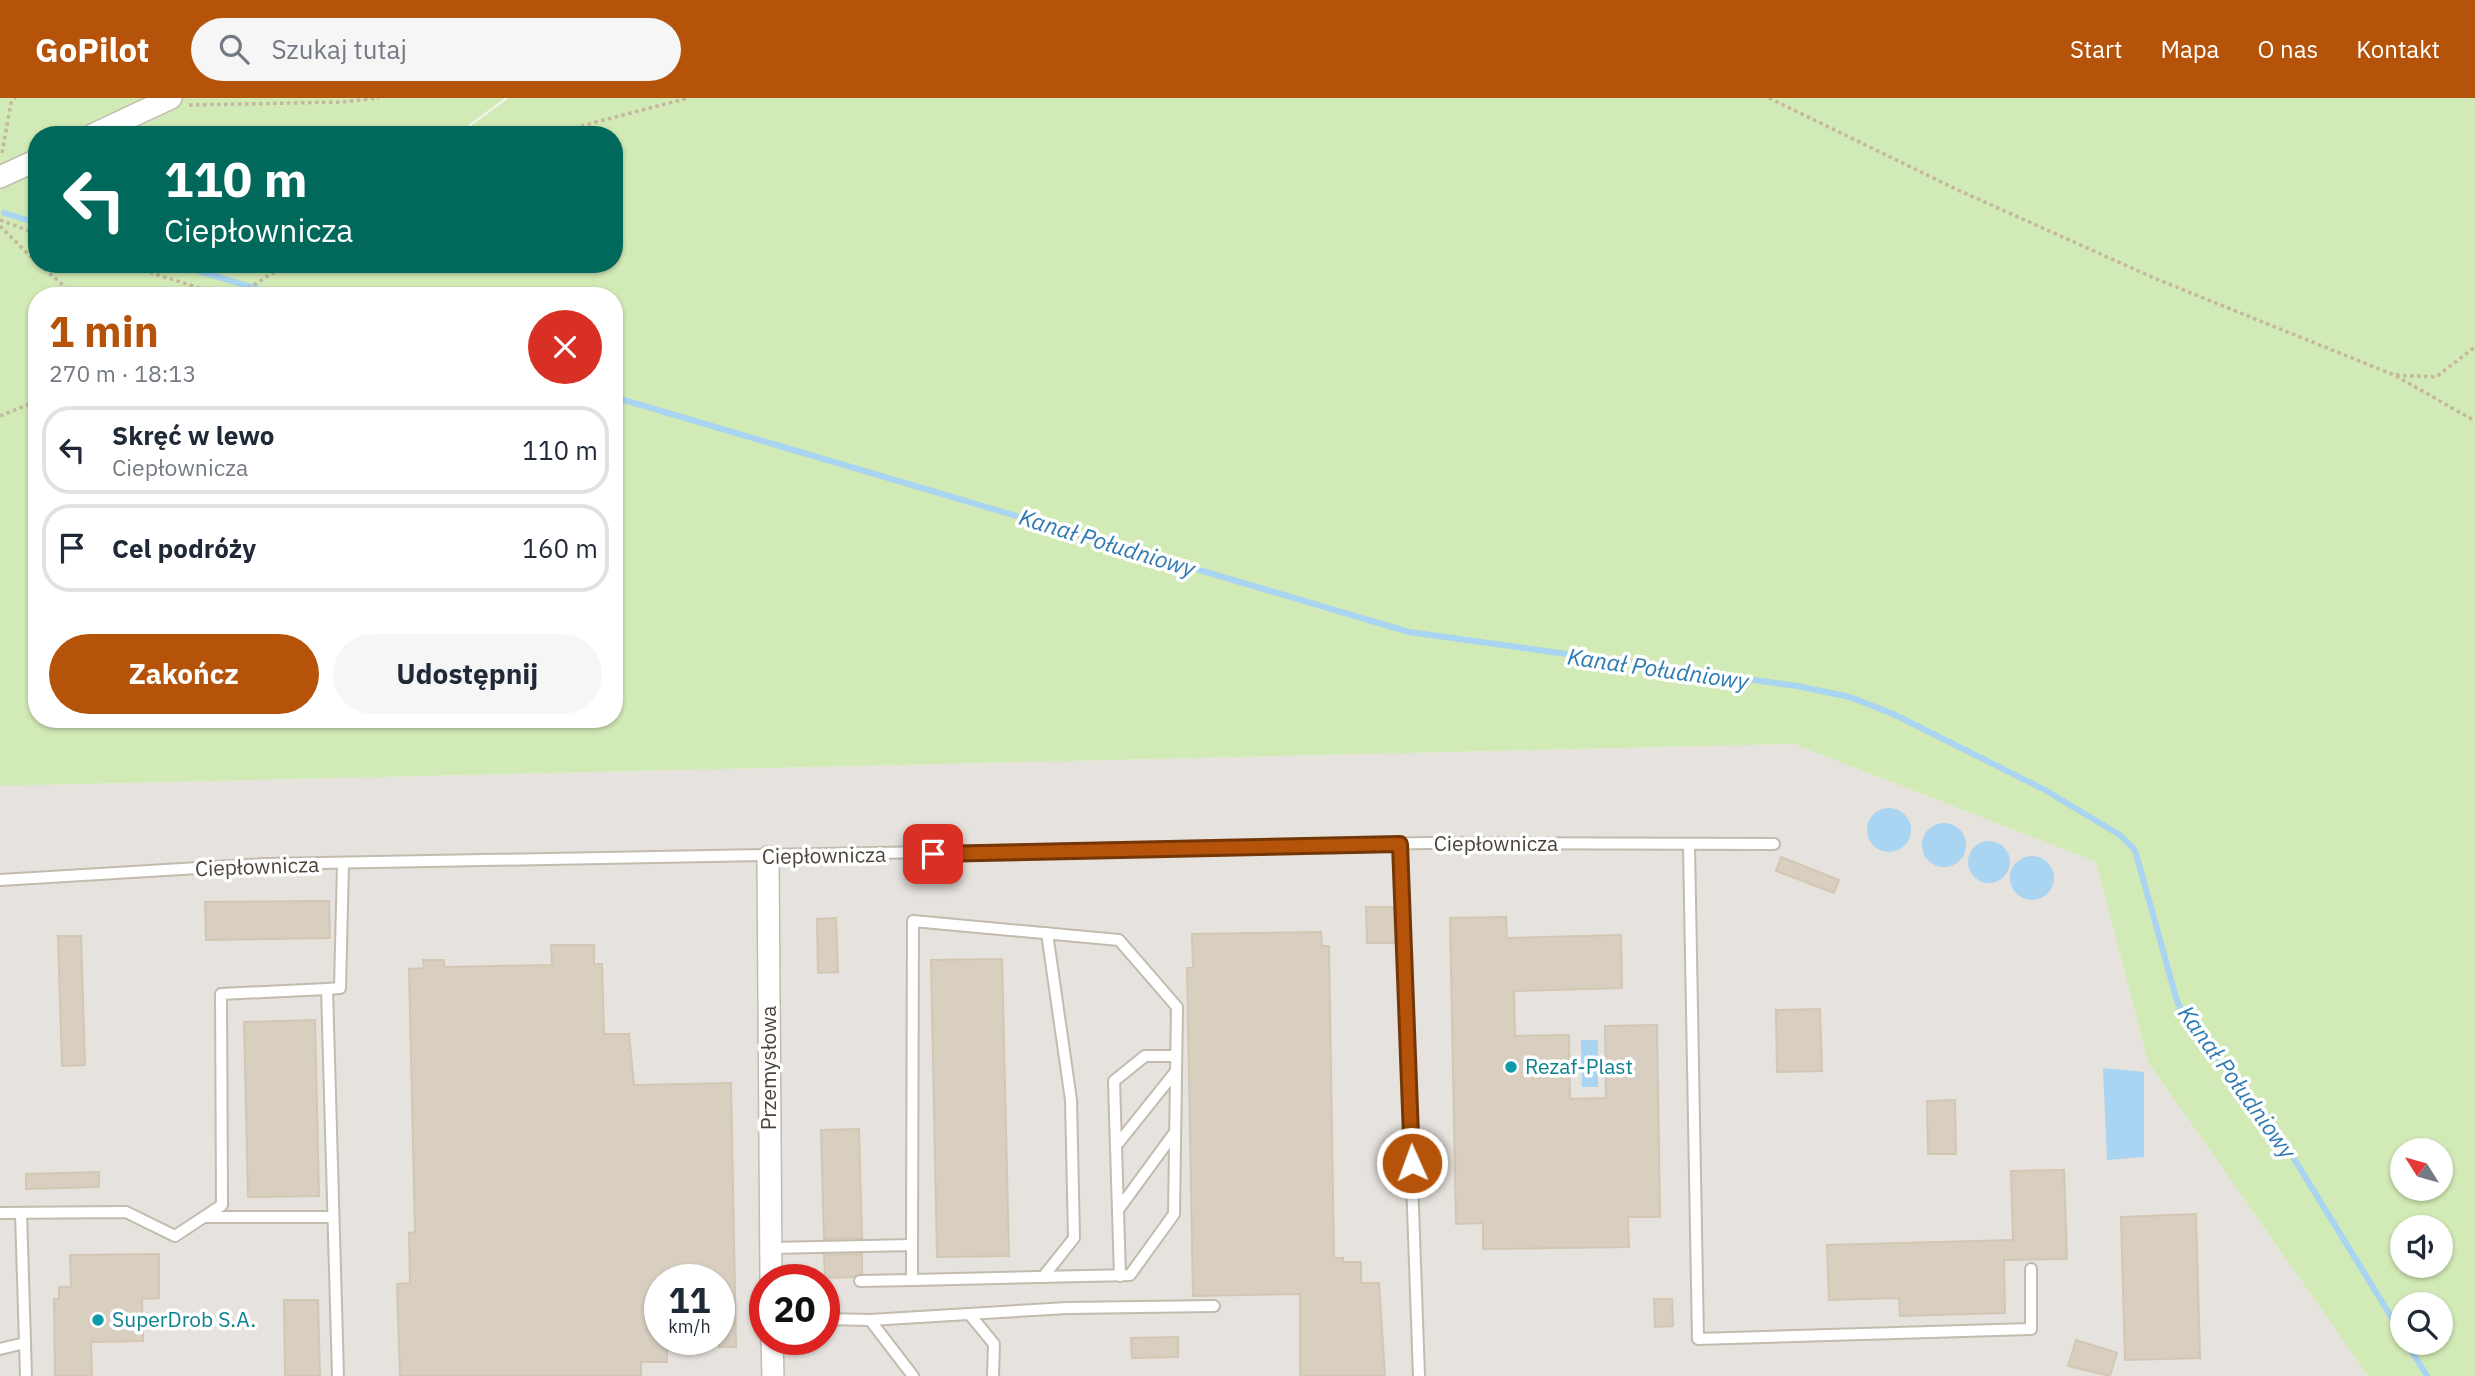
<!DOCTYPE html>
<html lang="pl">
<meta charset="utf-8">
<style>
body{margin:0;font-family:"IBM Plex Sans",sans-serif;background:#f6f6f7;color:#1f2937;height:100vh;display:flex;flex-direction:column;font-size:26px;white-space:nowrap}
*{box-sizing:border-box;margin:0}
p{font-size:23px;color:#747a83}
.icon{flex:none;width:38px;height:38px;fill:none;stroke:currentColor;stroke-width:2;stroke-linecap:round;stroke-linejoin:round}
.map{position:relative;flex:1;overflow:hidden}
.drawer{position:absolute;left:28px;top:189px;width:595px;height:441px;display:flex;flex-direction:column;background:#fff;border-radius:28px;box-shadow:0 2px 5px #0004}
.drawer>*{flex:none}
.guide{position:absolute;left:28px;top:28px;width:595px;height:147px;border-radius:28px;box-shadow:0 2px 5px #0004;background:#00695c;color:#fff;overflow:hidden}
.needle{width:46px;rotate:307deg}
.tools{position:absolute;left:2390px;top:1040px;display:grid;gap:14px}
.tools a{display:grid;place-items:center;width:63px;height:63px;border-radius:50%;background:#fff;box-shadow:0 2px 5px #0004;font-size:35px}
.speed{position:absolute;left:644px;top:1166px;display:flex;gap:14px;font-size:35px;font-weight:700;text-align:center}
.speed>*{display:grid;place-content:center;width:91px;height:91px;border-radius:50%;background:#fff;box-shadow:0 2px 5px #0004;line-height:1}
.speed small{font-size:18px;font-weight:400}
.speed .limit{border:10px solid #d22;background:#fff;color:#111}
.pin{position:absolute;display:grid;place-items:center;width:60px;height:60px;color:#fff;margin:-30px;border-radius:14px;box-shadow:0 4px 10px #0006}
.me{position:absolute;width:77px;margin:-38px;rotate:358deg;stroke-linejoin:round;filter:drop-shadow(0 0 5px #0008)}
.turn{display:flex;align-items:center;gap:24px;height:147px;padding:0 21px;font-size:32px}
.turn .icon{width:91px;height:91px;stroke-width:2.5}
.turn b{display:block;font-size:49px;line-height:60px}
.round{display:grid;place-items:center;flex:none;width:74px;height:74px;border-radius:37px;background:#f6f6f7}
.headline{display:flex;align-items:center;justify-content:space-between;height:119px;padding:0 21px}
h1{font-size:42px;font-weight:700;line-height:52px;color:#b45309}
.button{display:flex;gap:14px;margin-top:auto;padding:14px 21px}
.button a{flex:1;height:80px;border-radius:42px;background:#b45309;color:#fff;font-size:28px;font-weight:700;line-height:80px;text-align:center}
.button a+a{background:#f6f6f7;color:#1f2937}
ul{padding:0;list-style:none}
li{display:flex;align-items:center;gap:21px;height:88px;margin:0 14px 10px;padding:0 7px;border:4px solid #e0e1e3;border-radius:28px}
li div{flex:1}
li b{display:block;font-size:26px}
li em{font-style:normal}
header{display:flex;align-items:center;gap:42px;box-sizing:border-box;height:98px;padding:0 35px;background:#b45309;color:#fff}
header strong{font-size:33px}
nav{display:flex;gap:38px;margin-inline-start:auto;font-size:24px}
.search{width:490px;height:63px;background:#f6f6f7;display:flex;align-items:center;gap:18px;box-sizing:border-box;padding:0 24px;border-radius:38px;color:#747a83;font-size:26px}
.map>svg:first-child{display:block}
.industrial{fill:#e6e2dd;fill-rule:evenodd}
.green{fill:#d2eab5;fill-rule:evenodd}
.water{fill:#a9d4f2}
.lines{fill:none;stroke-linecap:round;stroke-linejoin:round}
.stream{stroke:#a9d4f2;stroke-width:6}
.building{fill:#d8cfc1;stroke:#d3c7b4;stroke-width:2}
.lane-casing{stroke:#c2bbae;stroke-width:14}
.street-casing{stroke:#c2bbae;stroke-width:24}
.path{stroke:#c4b79f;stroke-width:3.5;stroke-dasharray:3.5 3.5;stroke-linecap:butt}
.lane{stroke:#fff;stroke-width:10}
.street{stroke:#fff;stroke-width:21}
.route-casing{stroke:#753606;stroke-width:18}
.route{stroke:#b45309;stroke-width:12}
.culture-dot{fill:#0f9aa8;stroke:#fff;stroke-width:2.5}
.labels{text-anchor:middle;stroke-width:7;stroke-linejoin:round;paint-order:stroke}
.street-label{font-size:21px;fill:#4b4439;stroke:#fff}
.culture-label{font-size:21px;fill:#0d838f;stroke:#fff;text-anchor:start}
.water-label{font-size:23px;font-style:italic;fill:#2e7ab2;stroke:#fff}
</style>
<header>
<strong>GoPilot</strong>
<div class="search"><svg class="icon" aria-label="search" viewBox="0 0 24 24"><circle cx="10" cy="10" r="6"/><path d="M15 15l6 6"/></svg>Szukaj tutaj</div>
<nav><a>Start</a><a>Mapa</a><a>O nas</a><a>Kontakt</a></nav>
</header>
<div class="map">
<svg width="2475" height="1278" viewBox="0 0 2475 1278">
<rect width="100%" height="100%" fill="#f6f3ec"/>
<path class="industrial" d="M 1794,646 L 2096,764 L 2148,964 L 2368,1278 L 0,1278 L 0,688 ZM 660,1181 L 719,1181 L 719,1241 L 660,1241 ZM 765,1181 L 824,1181 L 824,1241 L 765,1241 Z"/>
<path class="green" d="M 0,0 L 505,0 L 455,37 L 37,37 L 37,166 L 614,166 L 614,37 L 458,37 L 509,0 L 2475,0 L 2475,1278 L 2368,1278 L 2148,964 L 2096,764 L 1794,646 L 0,688 ZM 37,198 L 614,198 L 614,621 L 37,621 ZM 2403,1052 L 2441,1052 L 2441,1090 L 2403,1090 ZM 2403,1129 L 2441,1129 L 2441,1167 L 2403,1167 ZM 2403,1206 L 2441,1206 L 2441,1244 L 2403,1244 Z"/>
<g class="water">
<circle cx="1889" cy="732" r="22"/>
<circle cx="1944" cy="747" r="22"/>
<circle cx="1989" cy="764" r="21"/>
<circle cx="2032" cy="780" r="22"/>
<polygon points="1581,942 1598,942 1598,989 1582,989"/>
<polygon points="2103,970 2144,974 2144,1059 2107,1062"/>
</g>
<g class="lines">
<g class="stream">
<polyline points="4,115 37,125"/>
<polyline points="175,166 281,198"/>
<polyline points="614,299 1409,534 1797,588 1850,599 1893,616 2045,692 2120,737 2135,752 2177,903 2188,926 2269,1020 2403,1238"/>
<polyline points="2406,1244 2427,1278"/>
</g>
</g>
<g class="building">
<polygon points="1781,759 1839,782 1834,795 1776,773"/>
<polygon points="329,803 330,840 206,842 205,804"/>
<polygon points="1366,809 1394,809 1395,845 1367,845"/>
<polygon points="1506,819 1507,840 1621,837 1622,890 1514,893 1515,938 1569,937 1570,1001 1606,1000 1605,928 1657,927 1660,1119 1628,1119 1629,1149 1483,1151 1483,1125 1456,1126 1450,820"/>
<polygon points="836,820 838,874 818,875 817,821"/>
<polygon points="1321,834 1322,848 1329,848 1334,1160 1343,1160 1343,1164 1361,1164 1361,1185 1379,1185 1385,1278 1300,1278 1300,1196 1193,1198 1187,870 1193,870 1192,836"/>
<polygon points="58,838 81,838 85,967 62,968"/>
<polygon points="551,847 594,847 594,866 602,866 604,936 629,936 634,987 731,985 736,1249 719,1249 719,1181 660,1181 660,1241 667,1241 667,1264 641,1264 641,1278 400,1278 397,1186 410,1185 409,1135 415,1134 409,871 424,870 423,862 444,862 444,869 552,867"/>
<polygon points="1002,861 1009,1158 937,1159 931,862"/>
<polygon points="1820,911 1822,973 1777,974 1776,912"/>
<polygon points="315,922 319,1098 248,1099 244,924"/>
<polygon points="1955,1002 1956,1056 1928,1056 1927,1003"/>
<polygon points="859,1031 862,1140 824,1141 821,1032"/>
<polygon points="2064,1072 2067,1161 2004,1162 2005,1215 1900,1218 1899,1200 1829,1202 1827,1147 2013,1142 2011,1073"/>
<polygon points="99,1074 99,1089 26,1091 26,1076"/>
<polygon points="2196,1116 2200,1260 2125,1262 2121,1119"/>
<polygon points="159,1156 159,1200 142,1201 143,1243 91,1244 92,1278 55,1278 54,1201 59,1201 59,1189 71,1189 70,1157"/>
<polygon points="862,1156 862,1175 853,1179 825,1180 824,1157"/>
<polygon points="1654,1201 1672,1201 1673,1228 1655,1229"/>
<polygon points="284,1202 318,1202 320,1278 285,1278"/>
<polygon points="1178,1239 1178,1259 1132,1260 1131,1240"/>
<polygon points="2076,1242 2117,1255 2110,1278 2068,1268"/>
</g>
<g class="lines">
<defs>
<g id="lane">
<polyline points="1400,746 1419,1278"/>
<polyline points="1689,747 1698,1241 2031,1231 2031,1171"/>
<polyline points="0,782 266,766 1428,745 1774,746"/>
<polyline points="327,891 340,890 343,766"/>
<polyline points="1116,1048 1176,973"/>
<polyline points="1118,1112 1175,1034"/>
<polyline points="0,1115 126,1114 175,1138 222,1107 221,896 327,891 338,1278"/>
<polyline points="21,1115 26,1278"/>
<polyline points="207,1119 332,1119"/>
<polyline points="912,1147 913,823 1119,842 1177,909 1174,1116 1130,1177 912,1182"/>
<polyline points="771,1150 912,1147 912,1182 860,1183"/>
<polyline points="1120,1178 1114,983 1145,958 1176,958"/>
<polyline points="1043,1179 1074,1140 1071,1002 1047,835"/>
<polyline points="971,1218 994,1246 993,1278"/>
<polyline points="824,1221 870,1222 913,1278"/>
<polyline points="870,1222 1067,1210 1214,1208"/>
<polyline points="0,1251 25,1245"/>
</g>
<g id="street">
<polyline points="92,37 171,0"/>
<polyline points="0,79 37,62"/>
<polyline points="768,759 771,1181"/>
<polyline points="772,1241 773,1278"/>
</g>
</defs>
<use href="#lane" class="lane-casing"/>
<use href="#street" class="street-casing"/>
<g class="path">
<polyline points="1769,0 1958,92 2154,180 2394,277 2436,279 2475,249"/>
<polyline points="189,7 343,4 379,0"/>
<polyline points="547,37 688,0"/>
<polyline points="2,55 11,5 15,0"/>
<polyline points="0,122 37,136"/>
<polyline points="0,128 37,165"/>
<polyline points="39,166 75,198"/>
<polyline points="123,166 225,198"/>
<polyline points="236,198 287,166"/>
<polyline points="2396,278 2475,323"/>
<polyline points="0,318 37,303"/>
</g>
<use href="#lane" class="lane"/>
<use href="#street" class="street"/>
</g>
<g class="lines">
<defs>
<polyline id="route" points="933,756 1400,746 1412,1065"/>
</defs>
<use href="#route" class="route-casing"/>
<use href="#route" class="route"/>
</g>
<g class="culture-dot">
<circle cx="1511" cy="969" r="7"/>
<circle cx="98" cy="1222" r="7"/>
</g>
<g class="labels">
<g class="street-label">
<text x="1496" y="753">Ciepłownicza</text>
<text transform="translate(824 758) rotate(-1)" y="7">Ciepłownicza</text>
<text transform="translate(257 769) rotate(-2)" y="7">Ciepłownicza</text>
<text transform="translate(769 970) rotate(-90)" y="7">Przemysłowa</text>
</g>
<g class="culture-label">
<text x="1525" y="976">Rezaf-Plast</text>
<text x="112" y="1229">SuperDrob S.A.</text>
</g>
<g class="water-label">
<text transform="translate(1107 445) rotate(17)" y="8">Kanał Południowy</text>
<text transform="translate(1658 571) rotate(8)" y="8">Kanał Południowy</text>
<text transform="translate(2237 984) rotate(54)" y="8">Kanał Południowy</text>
</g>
</g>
</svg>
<div class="tools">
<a><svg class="needle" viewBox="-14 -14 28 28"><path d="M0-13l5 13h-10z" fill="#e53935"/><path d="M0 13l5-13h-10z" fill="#747a83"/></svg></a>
<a><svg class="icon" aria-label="sound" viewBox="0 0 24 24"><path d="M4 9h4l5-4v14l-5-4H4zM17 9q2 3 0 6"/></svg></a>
<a><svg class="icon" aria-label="search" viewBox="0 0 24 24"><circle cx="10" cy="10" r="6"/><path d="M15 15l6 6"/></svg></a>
</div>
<div class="speed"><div>11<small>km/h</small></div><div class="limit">20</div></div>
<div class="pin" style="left:933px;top:756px;background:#d93025"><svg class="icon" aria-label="arrive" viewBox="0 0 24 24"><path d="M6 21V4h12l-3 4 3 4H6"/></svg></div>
<svg class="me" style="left:1412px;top:1065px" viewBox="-20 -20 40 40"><circle r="17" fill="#b45309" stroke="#fff" stroke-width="3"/><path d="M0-11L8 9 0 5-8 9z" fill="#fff"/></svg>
<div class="guide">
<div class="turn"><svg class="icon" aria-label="left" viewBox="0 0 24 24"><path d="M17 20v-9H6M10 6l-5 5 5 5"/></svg><div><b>110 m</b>Ciepłownicza</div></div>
</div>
<section class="drawer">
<div class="headline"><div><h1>1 min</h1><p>270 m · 18:13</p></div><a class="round" style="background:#d93025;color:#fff"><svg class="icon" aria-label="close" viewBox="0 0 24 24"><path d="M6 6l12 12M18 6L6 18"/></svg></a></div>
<ul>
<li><svg class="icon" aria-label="left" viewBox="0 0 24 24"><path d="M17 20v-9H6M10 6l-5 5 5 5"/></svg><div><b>Skręć w lewo</b><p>Ciepłownicza</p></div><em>110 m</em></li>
<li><svg class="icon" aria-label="arrive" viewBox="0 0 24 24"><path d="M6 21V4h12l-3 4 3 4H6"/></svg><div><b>Cel podróży</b></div><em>160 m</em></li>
</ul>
<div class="button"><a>Zakończ</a><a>Udostępnij</a></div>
</section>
</div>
